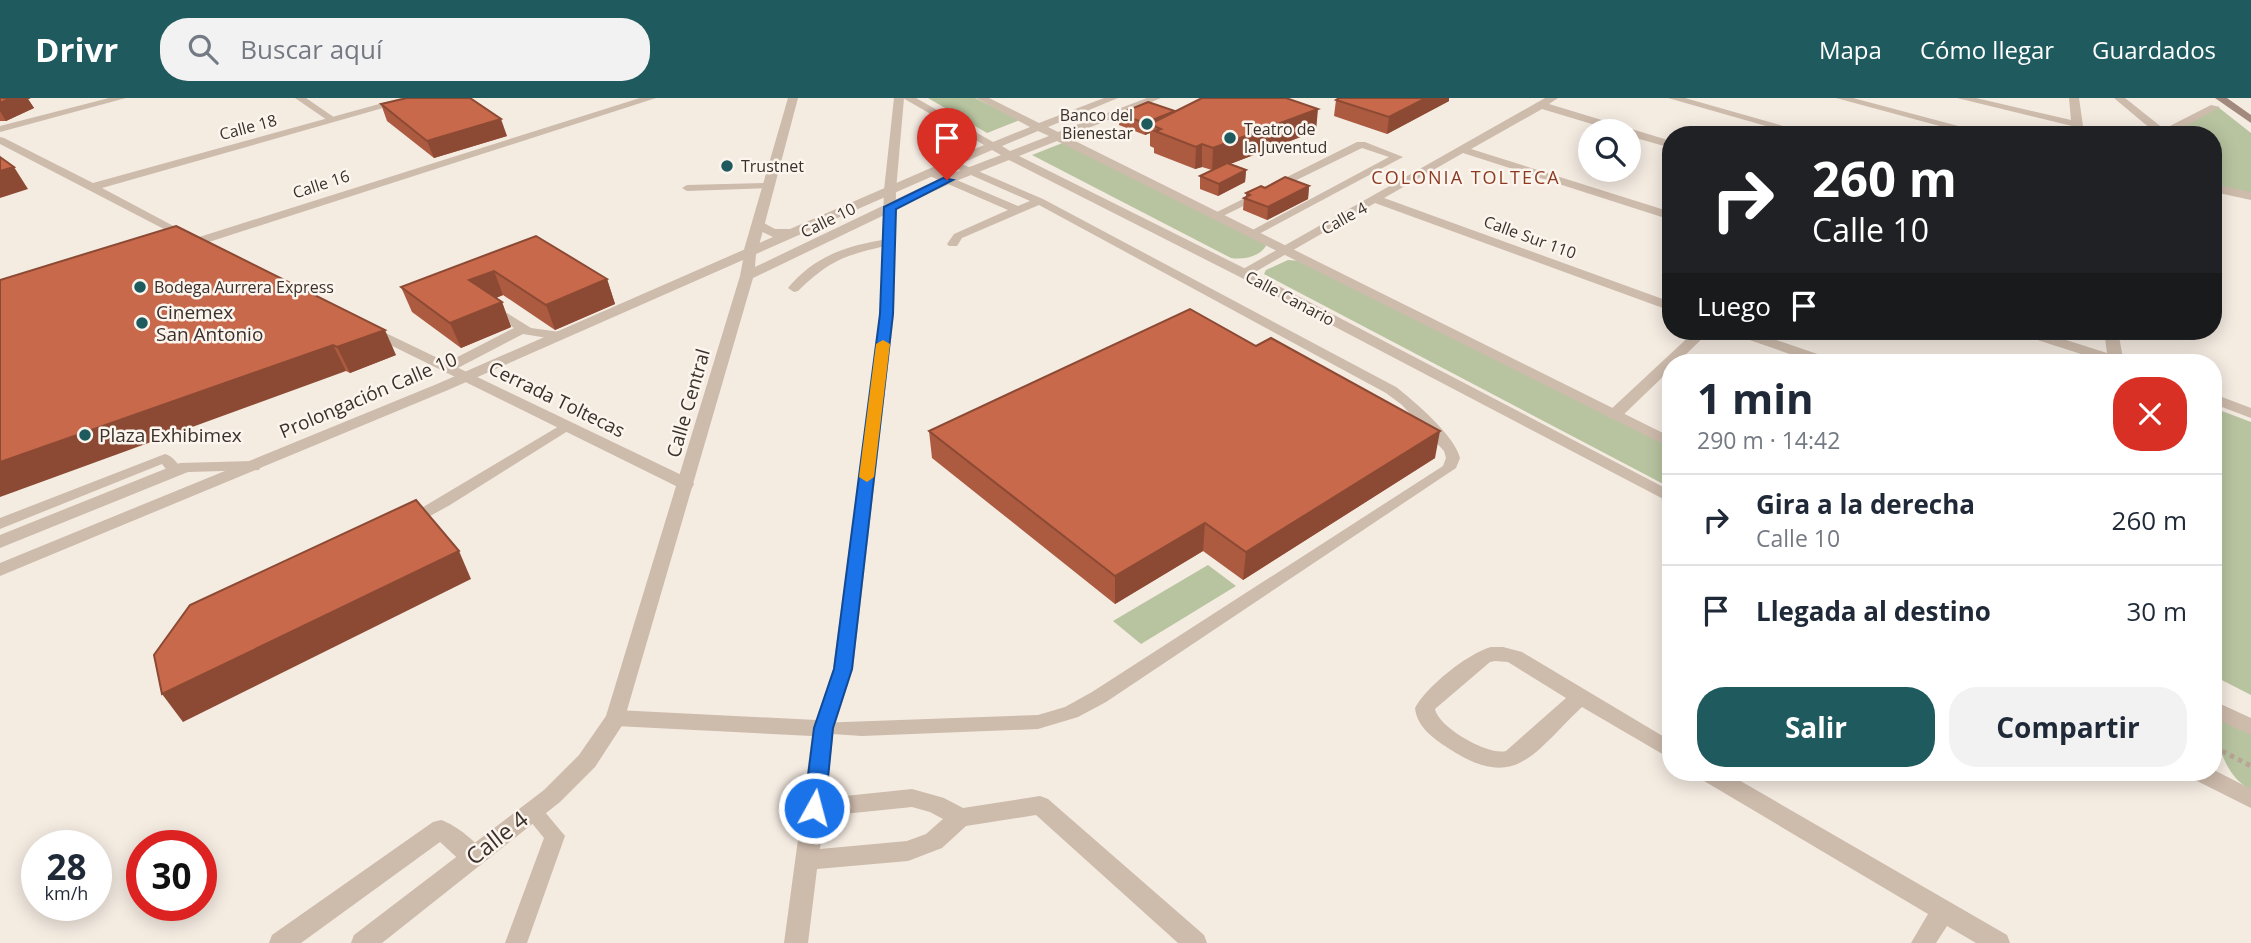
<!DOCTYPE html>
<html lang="es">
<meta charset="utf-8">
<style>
body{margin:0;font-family:"Open Sans",sans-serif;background:#f2f2f3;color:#1f2937;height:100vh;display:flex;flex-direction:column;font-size:26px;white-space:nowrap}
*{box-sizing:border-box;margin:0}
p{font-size:23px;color:#747a83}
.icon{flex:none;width:38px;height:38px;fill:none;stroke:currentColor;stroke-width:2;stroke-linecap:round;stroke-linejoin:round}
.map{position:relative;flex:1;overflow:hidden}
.side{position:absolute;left:1662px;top:256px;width:560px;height:427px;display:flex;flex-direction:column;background:#fff;border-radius:28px;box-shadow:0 4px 18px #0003}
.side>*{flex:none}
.hud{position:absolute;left:1662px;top:28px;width:560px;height:214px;border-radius:28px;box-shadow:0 4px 18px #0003;background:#202124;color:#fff;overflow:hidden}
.buttons{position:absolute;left:1578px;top:21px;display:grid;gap:14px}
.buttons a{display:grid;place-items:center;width:63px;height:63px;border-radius:50%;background:#fff;box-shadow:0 4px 18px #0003;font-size:35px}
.speed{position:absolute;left:21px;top:732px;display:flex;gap:14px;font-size:35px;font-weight:700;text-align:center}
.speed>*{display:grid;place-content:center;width:91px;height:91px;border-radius:50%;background:#fff;box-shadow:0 4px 18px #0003;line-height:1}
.speed small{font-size:18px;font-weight:400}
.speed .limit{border:10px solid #d22;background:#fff;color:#111}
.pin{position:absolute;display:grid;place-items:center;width:60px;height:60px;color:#fff;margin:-72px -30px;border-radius:50% 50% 50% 0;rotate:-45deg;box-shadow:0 0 7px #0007}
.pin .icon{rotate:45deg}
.me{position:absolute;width:77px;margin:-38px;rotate:7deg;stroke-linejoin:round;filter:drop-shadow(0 0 5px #0008)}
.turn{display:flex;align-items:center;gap:24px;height:147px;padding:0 35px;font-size:32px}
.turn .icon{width:91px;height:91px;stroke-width:2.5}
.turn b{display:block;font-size:49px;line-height:60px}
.then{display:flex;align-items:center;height:66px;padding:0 35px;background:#0003;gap:14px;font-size:26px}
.round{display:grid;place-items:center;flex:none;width:74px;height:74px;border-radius:28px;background:#f2f2f3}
.summary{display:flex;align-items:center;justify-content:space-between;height:119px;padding:0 35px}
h1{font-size:42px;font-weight:700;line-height:52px}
.cta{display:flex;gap:14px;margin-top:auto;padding:14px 35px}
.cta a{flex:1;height:80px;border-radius:28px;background:#1f5a5e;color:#fff;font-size:28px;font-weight:700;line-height:80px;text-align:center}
.cta a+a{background:#f2f2f3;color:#1f2937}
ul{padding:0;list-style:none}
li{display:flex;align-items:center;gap:21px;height:91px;padding:0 35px;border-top:2px solid #e0e1e3}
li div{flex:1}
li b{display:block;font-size:26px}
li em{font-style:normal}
header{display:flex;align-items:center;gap:42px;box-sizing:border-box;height:98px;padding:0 35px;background:#1f5a5e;color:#fff}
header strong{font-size:33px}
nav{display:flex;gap:38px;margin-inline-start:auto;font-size:24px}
.search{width:490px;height:63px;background:#f2f2f3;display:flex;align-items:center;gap:18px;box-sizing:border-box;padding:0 24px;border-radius:28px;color:#747a83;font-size:26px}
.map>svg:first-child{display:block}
.green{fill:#b8c4a0}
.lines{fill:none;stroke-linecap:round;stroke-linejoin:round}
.path{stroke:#b9a596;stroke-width:5;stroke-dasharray:4.5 4.5;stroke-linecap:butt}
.service{fill:#cdbbac;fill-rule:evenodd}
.minor{fill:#cdbbac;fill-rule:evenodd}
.tertiary{fill:#cdbbac;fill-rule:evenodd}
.secondary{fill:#a18a7d;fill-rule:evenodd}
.wall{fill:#ac5a40}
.shaded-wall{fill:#8c4a34}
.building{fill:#c8694b;stroke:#8c4a34;stroke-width:2}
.route{fill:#1a73e8;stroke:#114b97;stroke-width:2}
.slow{fill:#f59e0b}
.poi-dot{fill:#1f5a5e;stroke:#fbf5ee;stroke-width:2.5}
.labels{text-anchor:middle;stroke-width:5;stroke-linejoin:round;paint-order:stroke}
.far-poi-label{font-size:16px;fill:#3b302b;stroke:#fbf5ee;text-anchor:start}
.far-street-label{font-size:16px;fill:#3b302b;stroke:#fbf5ee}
.far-neighbourhood-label{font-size:18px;letter-spacing:2px;fill:#8c3b22;stroke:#fbf5ee}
.poi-label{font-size:19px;fill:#3b302b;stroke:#fbf5ee;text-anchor:start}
.street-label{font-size:19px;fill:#3b302b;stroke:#fbf5ee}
.near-street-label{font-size:23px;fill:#3b302b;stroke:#fbf5ee}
</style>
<header>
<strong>Drivr</strong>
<div class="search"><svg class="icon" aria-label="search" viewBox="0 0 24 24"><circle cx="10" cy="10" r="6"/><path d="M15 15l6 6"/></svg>Buscar aquí</div>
<nav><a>Mapa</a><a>Cómo llegar</a><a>Guardados</a></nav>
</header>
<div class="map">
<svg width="2251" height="845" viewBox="0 0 2251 845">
<rect width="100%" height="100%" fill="#f4ebe1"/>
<g class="green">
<polygon points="928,0 975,0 1020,22 987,35"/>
<polygon points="2218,9 2251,35 2251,95 2214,88 2214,37 2169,37"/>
<path d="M 1065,44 L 1263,144 L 1266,148 C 1259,159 1243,162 1231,160 L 1032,57 Z"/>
<polygon points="1288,162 1302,163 1671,347 1671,390 1264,176 1266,172"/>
<polygon points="2214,310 2251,324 2251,597 2214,578"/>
<polygon points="1208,467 1236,488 1141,546 1113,523"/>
<path d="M 2214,615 L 2251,633 L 2251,692 C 2225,679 2214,641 2214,615 Z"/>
</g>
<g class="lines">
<polyline class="path" points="2214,649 2251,668"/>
<g class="service">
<polygon points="295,0 306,0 338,22 330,24"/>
<polygon points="1357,44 1365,44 1403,59 1257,137 1247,135 1389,59 1362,50 1221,119 1211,117"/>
<path d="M 950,61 L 1043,101 L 1396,289 C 1414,303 1455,338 1460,360 L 1456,370 L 1106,604 L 1078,619 L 1038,631 L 862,638 L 817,635 L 815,630 L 817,625 L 1038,617 L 1065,609 L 1092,594 L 1443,368 L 1446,360 L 1444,353 L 1402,307 L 1386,295 L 1039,107 L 962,140 L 957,148 L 949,148 L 947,146 L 954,136 L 1008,112 L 925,76 L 925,72 L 933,72 L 1018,108 L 1030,103 L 946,66 L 946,62 Z"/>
<polygon points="769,85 773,86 773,90 687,93 682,90 687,87"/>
<path d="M 889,141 L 893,142 L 893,146 C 848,157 833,159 798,193 L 794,194 L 788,190 C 815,157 849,147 889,141 Z"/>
<polygon points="491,205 531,230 560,234 566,238 560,242 523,236 452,273 442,273 440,270 442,267 514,230 487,212 487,206"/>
<polygon points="566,324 571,325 573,328 571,331 450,407 412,428 406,429 398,424"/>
<path d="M 165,356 C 173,358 178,366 183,373 L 180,376 L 170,376 L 162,366 L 0,431 L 0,420 Z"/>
<polygon points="532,705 539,707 565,738 527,845 505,845 544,740 522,713 525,707"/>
</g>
<g class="minor">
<polygon points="109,0 126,0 0,34 0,28"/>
<polygon points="401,0 418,0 102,90 196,140 640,0 656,0 181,153 175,149 187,143 0,46 0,39 4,40 93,85"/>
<polygon points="788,0 798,0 757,155 755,158 745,158 743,155"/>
<path d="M 894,0 L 904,0 L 896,92 L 894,216 L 853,571 L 834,630 L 826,700 L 912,691 L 944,700 L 963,710 L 1040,698 L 1048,701 L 1204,837 L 1207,845 L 1178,845 L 1036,717 L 966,728 L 942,750 L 908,763 L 817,771 L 808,845 L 784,845 L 812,638 L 616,628 L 609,626 L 606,620 L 609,614 L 616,612 L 816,622 L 833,571 L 880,216 L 884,92 ZM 912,709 L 930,714 L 943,721 L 926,736 L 907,743 L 820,751 L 824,718 Z"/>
<polygon points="1545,0 1558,0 1549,6 1671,43 1671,50 1629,38 1629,33 1615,33 1542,11 1471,51 1671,114 1671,122 1463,55 1384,100 1671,204 1671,213 1375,105 1248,178 1243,179 1236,175"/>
<polygon points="1668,0 1685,0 1815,37 1797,37"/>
<polygon points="1836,0 1853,0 1992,37 1973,37"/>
<polygon points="1957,0 1976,0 2071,22 2069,0 2079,0 2084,35 2074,37 2072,28"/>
<polygon points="2114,0 2125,0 2164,31 2211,7 2220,9 2170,37 2158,37"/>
<polygon points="2214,86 2251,94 2251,102 2214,94"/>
<polygon points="367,226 692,382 694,386 692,390 680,390 362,233 362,227"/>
<polygon points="1695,233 1710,233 1678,264 1671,264 1671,271 1620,320 1608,320 1606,317 1608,314"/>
<polygon points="1730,233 1750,233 1832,261 1834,264 1813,264 1732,236"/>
<polygon points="2017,233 2038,233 2107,255 2104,233 2118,233 2123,260 2127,264 2106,264 2019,236"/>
<polygon points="2214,296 2251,310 2251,320 2214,306"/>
<polygon points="253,363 261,368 259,372 188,374 0,450 0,437 180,365"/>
<path d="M 1491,549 L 1503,549 L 1522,554 L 1671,643 L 1671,661 L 1582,609 C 1533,655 1516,695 1448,650 C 1433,640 1417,629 1415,610 C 1427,588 1467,556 1491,549 ZM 1495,563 L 1508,564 L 1566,600 L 1506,653 C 1488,658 1438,629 1435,611 L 1490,564 Z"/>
<polygon points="1696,674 1725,674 2007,837 2010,845 1976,845 1947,828 1936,845 1911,845 1928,816 1699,680"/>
<path d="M 441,722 C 456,727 479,745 486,759 L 482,766 C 465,772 453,755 440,744 L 301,845 L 269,845 L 272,837 L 433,724 Z"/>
</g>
<g class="tertiary">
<path d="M 903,0 L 916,0 L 993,44 L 1030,29 L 976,0 L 989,0 L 1039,25 L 1104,0 L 1118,0 L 1048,29 L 1058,34 L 1147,0 L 1161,0 L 1067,39 L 1671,339 L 1671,350 L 1057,43 L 1019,58 L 1248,172 L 1671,393 L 1671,405 L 1238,178 L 1009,62 L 951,85 L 753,180 L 623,626 L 595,669 L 560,704 L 382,845 L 351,845 L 354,837 L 544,692 L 579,657 L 606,618 L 740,178 L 743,162 L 448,292 L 0,478 L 0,465 L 437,286 L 773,139 L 754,130 L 754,124 L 762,124 L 775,131 L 790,131 L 984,47 ZM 1038,33 L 1049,38 L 1010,53 L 1002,48 ZM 992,52 L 1001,57 L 943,79 L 755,169 L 756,156 Z"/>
<polygon points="2214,603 2251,620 2251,637 2214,620"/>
<polygon points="2214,672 2251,691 2251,710 2191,680 2188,674 2214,674"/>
</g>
<polygon class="secondary" points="2215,0 2227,0 2251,17 2251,25"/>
</g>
<g class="wall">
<polygon points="0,0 31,0 28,1 34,10 6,23 0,23"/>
<polygon points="1336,2 1449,3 1387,36 1334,18"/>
<polygon points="381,6 507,38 434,60 387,23"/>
<polygon points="1175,14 1316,33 1230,66 1246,72 1245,84 1218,98 1200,91 1200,78 1212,72 1202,69 1195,71 1154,55 1154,50 1150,48 1150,35 1145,37 1119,27 1119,16"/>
<polygon points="1309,88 1308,101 1267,122 1243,112 1244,100 1246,99 1246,95 1265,90"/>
<polygon points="536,138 607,181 615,206 555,232 503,197 496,200 502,204 511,229 461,250 412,214 401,189"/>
<polygon points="0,182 396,257 350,275 346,273"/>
<polygon points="929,333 1435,360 1243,482 1203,453 1115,506 932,360"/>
</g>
<g class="shaded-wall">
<polygon points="7,0 31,0 28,1 34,10 6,23 0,13 0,5"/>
<polygon points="1426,0 1449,0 1449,3 1387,36 1389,19"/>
<polygon points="1318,11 1316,33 1212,73 1213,50"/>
<polygon points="1175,13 1174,25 1150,26 1150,35 1145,37 1145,25"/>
<polygon points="501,21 507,38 434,60 427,43"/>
<polygon points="1202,46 1202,69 1195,71 1196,49"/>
<polygon points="14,69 28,91 0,100 0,73"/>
<polygon points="1246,72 1245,84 1218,98 1219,86"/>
<polygon points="1309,88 1308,101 1267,122 1268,109"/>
<polygon points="494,173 503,197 479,207 469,182"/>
<polygon points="607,181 615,206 555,232 546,207"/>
<polygon points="502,204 511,229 461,250 450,225"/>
<polygon points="385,232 396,257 350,275 337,249"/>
<polygon points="333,247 346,273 0,399 0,364"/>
<polygon points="1440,333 1435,360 1243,482 1246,454"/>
<polygon points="1205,425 1203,453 1115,506 1115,478"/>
<polygon points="459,453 471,481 183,624 162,596"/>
</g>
<g class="building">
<polygon points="0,0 10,0 0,5"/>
<polygon points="407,0 470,0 501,21 427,43 381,6"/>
<polygon points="1202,0 1286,0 1318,11 1213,50 1202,46 1196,49 1155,33 1161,31 1150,26"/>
<polygon points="1339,0 1426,0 1389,19 1336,2"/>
<polygon points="1148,4 1175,13 1145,25 1119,16"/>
<polygon points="0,59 14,69 0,73"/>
<polygon points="1227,65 1246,72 1219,86 1200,78"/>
<polygon points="1285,79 1309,88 1268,109 1244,100 1250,97 1246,95 1261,88 1265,90"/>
<polygon points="176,128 385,232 337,249 333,247 0,364 0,182"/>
<polygon points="536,138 607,181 546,207 494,173 469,182 502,204 450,225 401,189"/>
<polygon points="1190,211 1256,248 1271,240 1440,333 1246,454 1205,425 1115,478 929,333"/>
<polygon points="416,402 459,453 162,596 154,557 190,507"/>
</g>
<polygon class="route" points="943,80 953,82 896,111 893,216 852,571 833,630 825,710 822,716 814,718 807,716 804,710 814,630 834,571 880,216 884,109"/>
<polygon class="slow" points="883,242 890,246 874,379 867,384 859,379 876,246"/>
<g class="poi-dot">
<circle cx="1147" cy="26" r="7"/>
<circle cx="1230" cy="40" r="7"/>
<circle cx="727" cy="68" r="7"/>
<circle cx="140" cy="189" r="7"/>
<circle cx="142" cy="225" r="7"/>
<circle cx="85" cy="337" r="7"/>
</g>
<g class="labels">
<g class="far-poi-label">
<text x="1133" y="23" text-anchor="end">Banco del<tspan x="1133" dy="18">Bienestar</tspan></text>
<text x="1244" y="37">Teatro de<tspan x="1244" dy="18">la Juventud</tspan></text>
<text x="741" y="74">Trustnet</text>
<text x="154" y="195">Bodega Aurrera Express</text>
</g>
<g class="far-street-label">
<text transform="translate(248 29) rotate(-15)" y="6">Calle 18</text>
<text transform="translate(321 86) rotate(-18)" y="6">Calle 16</text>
<text transform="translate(1344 120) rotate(-29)" y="6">Calle 4</text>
<text transform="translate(828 122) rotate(-26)" y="6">Calle 10</text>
<text transform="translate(1530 139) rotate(20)" y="6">Calle Sur 110</text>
<text transform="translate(1290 200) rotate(28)" y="6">Calle Canario</text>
</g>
<g class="far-neighbourhood-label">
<text x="1466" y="86">COLONIA TOLTECA</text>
</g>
<g class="poi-label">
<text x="156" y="221">Cinemex<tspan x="156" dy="22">San Antonio</tspan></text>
<text x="99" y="344">Plaza Exhibimex</text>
</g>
<g class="street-label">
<text transform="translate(368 297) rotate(-23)" y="7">Prolongación Calle 10</text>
<text transform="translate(557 301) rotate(26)" y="7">Cerrada Toltecas</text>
<text transform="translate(688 305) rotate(-74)" y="7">Calle Central</text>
</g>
<g class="near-street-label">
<text transform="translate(497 740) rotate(-38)" y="8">Calle 4</text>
</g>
</g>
</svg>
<div class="buttons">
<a><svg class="icon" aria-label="search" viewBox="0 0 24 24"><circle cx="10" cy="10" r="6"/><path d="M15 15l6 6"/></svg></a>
</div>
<div class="speed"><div>28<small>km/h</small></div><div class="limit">30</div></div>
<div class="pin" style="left:947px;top:82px;background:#d93025"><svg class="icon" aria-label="arrive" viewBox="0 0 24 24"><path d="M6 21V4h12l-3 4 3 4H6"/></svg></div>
<svg class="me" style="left:814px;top:710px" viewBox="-20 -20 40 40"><circle r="17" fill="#1a73e8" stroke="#fff" stroke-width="3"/><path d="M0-11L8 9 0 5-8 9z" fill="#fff"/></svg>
<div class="hud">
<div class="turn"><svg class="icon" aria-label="right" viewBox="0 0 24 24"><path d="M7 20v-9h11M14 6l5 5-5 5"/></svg><div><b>260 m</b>Calle 10</div></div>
<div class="then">Luego<svg class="icon" aria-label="arrive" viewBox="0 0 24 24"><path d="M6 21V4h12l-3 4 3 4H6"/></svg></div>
</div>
<section class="side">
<div class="summary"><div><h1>1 min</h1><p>290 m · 14:42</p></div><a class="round" style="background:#d93025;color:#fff"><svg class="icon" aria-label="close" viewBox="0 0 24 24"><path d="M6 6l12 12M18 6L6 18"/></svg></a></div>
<ul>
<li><svg class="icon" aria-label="right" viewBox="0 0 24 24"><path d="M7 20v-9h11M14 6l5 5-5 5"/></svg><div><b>Gira a la derecha</b><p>Calle 10</p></div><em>260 m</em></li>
<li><svg class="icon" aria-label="arrive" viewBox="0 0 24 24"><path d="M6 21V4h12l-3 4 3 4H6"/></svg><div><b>Llegada al destino</b></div><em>30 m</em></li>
</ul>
<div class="cta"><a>Salir</a><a>Compartir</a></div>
</section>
</div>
